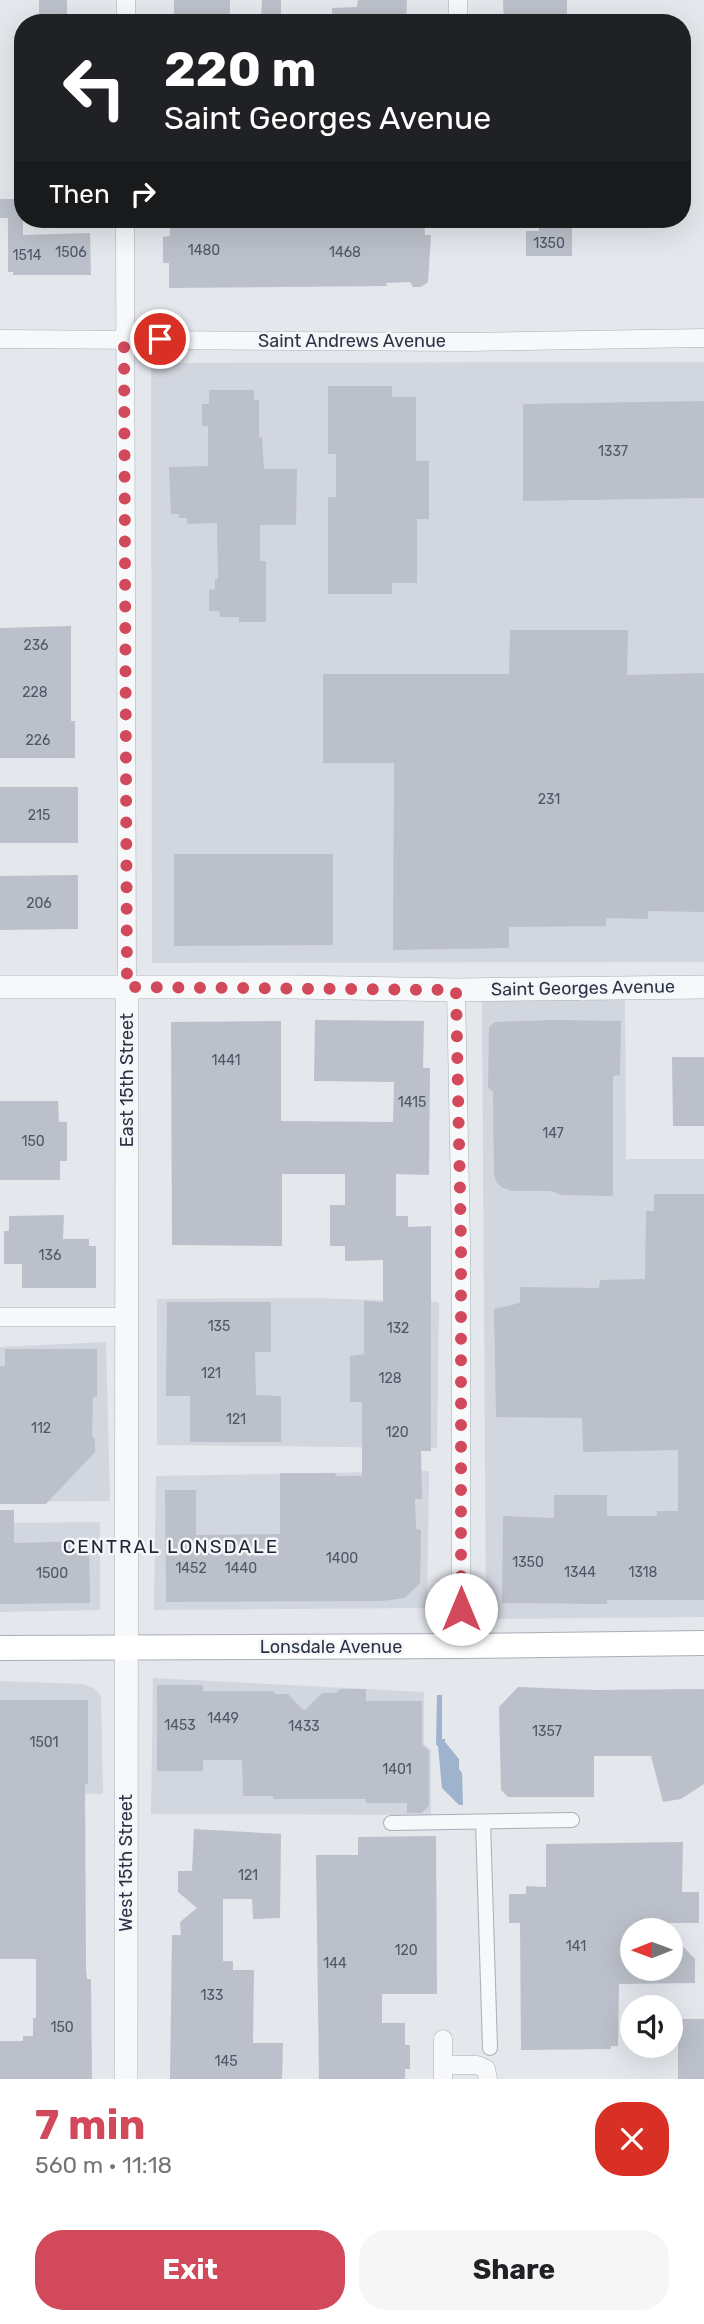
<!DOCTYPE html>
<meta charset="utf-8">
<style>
body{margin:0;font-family:Rubik,sans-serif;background:#f6f6f6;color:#202124;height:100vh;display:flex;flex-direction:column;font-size:26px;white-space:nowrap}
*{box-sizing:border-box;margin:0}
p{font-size:23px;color:#757577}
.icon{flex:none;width:38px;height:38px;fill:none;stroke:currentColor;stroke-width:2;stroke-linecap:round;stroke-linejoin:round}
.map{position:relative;height:2079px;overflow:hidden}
.drawer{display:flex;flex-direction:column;background:#fff;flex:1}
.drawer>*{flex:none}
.hud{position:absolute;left:14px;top:14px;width:677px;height:214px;border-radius:28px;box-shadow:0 7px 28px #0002;background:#202124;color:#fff;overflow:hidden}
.needle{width:46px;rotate:269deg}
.fabs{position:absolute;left:620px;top:1918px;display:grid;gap:14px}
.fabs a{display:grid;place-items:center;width:63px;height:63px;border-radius:50%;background:#fff;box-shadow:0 7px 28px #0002;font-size:35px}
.pin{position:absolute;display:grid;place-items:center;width:60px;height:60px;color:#fff;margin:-30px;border:4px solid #fff;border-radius:50%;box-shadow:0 2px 7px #0007}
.me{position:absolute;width:77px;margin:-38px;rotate:0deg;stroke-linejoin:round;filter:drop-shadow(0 0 5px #0008)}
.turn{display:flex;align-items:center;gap:24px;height:147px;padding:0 35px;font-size:32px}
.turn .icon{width:91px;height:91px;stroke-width:2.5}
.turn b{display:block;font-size:49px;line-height:60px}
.then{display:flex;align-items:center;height:66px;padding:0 35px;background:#0003;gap:14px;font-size:26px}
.round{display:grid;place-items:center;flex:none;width:74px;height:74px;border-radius:28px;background:#f6f6f6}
.summary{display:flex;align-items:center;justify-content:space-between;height:119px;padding:0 35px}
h1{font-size:42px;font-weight:700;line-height:52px;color:#d1495b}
.action{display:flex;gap:14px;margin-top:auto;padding:14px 35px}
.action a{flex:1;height:80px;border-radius:28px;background:#d1495b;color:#fff;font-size:28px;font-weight:700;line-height:80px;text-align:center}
.action a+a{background:#f6f6f6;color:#202124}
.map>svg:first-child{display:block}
.built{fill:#d2d6de}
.water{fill:#9fb4cc}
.building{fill:#bbc0ca}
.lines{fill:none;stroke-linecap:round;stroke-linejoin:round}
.pedestrian-casing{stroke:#a9aeb7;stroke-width:16}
.minor-casing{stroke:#a9aeb7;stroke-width:19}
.tertiary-casing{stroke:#a9aeb7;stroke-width:24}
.secondary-casing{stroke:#a9aeb7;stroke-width:26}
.pedestrian{stroke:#f7f8fa;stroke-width:14}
.minor{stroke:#f7f8fa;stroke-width:18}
.tertiary{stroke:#f7f8fa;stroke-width:23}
.secondary{stroke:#fff;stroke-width:24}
.route{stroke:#d1495b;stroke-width:12;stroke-dasharray:0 21.6}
.labels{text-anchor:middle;stroke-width:5;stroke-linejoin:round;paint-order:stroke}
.number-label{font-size:14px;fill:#4f5766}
.street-label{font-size:18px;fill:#2b3445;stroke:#f4f6f9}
.neighbourhood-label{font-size:19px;letter-spacing:2px;fill:#1d2536;stroke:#f4f6f9}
</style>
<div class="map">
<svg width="704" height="2079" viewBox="0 0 704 2079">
<rect width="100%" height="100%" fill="#e4e7ec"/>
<g class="built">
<polygon points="704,362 704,962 152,963 151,363"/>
<polygon points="625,998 626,1159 704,1159 704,1617 486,1619 482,1000"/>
<polygon points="314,1298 439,1302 437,1448 157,1445 157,1299"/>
<polygon points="106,1342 110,1501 0,1502 0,1347"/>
<polygon points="429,1471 427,1608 154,1610 156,1476"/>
<polygon points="100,1522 100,1610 0,1612 0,1523"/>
<polygon points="153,1678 424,1692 424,1744 431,1750 431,1815 151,1814"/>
<polygon points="0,1681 82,1684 94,1688 101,1696 103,1794 0,1793"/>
</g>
<polygon class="water" points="437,1695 442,1695 442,1739 445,1739 445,1742 459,1759 459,1769 462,1773 463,1805 459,1805 442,1788 438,1746 436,1745"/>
<g class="building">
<rect x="39" y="0" width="28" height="23"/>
<rect x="174" y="0" width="56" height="23"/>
<polygon points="262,0 281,0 281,23 261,23"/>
<polygon points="358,0 407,0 406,23 332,23 332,8 357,7"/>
<polygon points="503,0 567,0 567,23 504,23"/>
<polygon points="0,199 23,199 23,235 90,233 91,275 13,275 13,272 8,272 8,218 0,218"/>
<polygon points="170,219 424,219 425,235 431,235 428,282 421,287 413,287 410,282 386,283 387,286 169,288 169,263 163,263 163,237 170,236"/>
<polygon points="539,224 572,224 572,256 526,256 526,231 539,231"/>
<polygon points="328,386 392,386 392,397 416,397 416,461 429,461 429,519 417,519 417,583 392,583 392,594 328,594 328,497 336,497 336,454 328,454"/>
<polygon points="209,390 254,390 254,400 259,400 259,437 262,437 264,469 297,469 296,525 260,525 260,561 266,561 266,622 239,622 239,617 220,617 219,611 209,611 209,590 215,589 215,579 218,579 217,523 187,524 187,518 179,518 179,514 171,514 169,467 208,466 208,426 202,426 202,404 209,404"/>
<polygon points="704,401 704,498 523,501 523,404"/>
<polygon points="71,626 71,721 75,721 75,758 0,758 0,628"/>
<polygon points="510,630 628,630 627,675 704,673 704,912 648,911 648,919 606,918 606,926 509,927 509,948 393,950 394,763 323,763 323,674 509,674"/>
<rect x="0" y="787" width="78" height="56"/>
<polygon points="174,854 333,854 333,945 174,946"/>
<polygon points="78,875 78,929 0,930 0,876"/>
<polygon points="315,1020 424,1021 423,1068 430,1068 429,1175 396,1174 396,1216 408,1216 408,1227 431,1226 431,1451 421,1451 422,1499 415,1499 416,1529 421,1530 420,1583 405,1598 382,1601 166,1602 165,1490 196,1490 196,1535 280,1534 280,1473 335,1473 336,1476 362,1476 362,1402 350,1402 350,1356 364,1354 364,1301 383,1302 383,1260 345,1261 345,1246 330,1246 330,1205 345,1205 345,1174 282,1174 282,1246 172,1245 171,1022 281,1021 281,1121 393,1122 394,1082 314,1081"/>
<polygon points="555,1020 621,1021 620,1075 613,1076 613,1196 562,1195 551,1191 512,1191 503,1188 497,1183 494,1175 493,1092 488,1087 489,1027 495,1022"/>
<polygon points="672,1057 704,1057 704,1126 673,1126"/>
<polygon points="0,1101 58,1101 59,1122 67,1122 67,1161 60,1161 60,1180 0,1180"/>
<polygon points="654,1194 704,1194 704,1600 607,1600 607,1604 502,1603 503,1516 554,1518 554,1495 607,1495 607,1516 657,1516 657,1511 678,1511 678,1450 583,1452 582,1418 496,1417 494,1309 520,1303 520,1287 599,1288 600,1280 645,1279 646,1211 654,1211"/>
<polygon points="64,1215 63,1239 89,1239 89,1246 96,1246 96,1288 22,1288 22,1264 4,1264 4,1231 9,1231 9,1216"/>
<polygon points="167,1302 271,1302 271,1352 255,1352 256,1395 281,1396 281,1442 190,1442 190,1396 166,1396"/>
<polygon points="5,1349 97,1349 97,1397 93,1397 92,1436 95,1439 95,1452 46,1504 0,1504 0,1366 5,1366"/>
<polygon points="0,1510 14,1510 14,1543 89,1541 90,1603 0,1604"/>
<polygon points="157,1685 203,1685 203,1691 273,1691 275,1694 288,1694 304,1711 322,1693 336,1693 340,1689 366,1689 366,1701 422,1701 422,1744 429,1751 429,1806 422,1813 407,1813 407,1803 366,1803 366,1799 273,1799 273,1796 243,1796 242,1760 203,1760 203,1771 157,1771"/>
<polygon points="518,1687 594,1690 704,1689 704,1784 681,1799 663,1802 651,1756 594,1756 594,1797 508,1797 501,1790 499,1707"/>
<polygon points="0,1700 88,1700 88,1784 85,1784 86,1969 87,1979 91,1979 92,2079 0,2079 0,2041 23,2041 23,2036 33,2036 33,2018 36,2018 36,1959 0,1959"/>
<polygon points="194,1829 281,1834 280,1918 253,1919 252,1899 223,1899 223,1961 233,1961 233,1970 254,1970 253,2043 283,2043 282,2079 170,2079 172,1935 181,1935 180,1922 197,1908 178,1892 178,1871 192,1871"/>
<polygon points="436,1836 437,1994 382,1994 382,2023 405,2023 405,2045 410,2045 410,2069 405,2069 405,2079 319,2079 316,1855 358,1855 358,1837"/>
<polygon points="683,1842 682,1892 699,1892 699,1923 660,1923 668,1930 632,1930 632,1969 670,1969 670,1933 695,1959 695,1983 619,1984 618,2046 611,2046 611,2049 521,2050 520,1923 509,1923 509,1894 526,1894 526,1886 546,1887 546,1844"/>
<rect x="678" y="2019" width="26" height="60"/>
</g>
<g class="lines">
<defs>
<g id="pedestrian">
<polyline points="483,1822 490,2048"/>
<polyline points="391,1823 572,1820"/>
</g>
<g id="minor">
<polyline points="126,0 126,23"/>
<polyline points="458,0 458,23"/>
<polyline points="125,219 127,987"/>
<polyline points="0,339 467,342 704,338"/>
<polyline points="456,990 461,1243 461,1646"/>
<polyline points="0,1317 125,1317"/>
<polyline points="443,2039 443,2079"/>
<polyline points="443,2065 477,2065 486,2069 488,2079"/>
</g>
<g id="tertiary">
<polyline points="0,987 295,987 456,990 704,987"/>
<polyline points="126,2079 127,987"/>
</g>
<polyline id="secondary" points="0,1648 461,1646 704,1643"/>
</defs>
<use href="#pedestrian" class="pedestrian-casing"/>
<use href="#minor" class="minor-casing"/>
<use href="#tertiary" class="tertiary-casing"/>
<use href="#secondary" class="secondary-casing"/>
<use href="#pedestrian" class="pedestrian"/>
<use href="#minor" class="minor"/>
<use href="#tertiary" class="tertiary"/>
<use href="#secondary" class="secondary"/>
</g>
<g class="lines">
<polyline class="route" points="160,339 124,340 127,987 456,990 461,1243 461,1609"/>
</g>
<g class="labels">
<g class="number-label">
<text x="549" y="248">1350</text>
<text x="204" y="255">1480</text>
<text x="71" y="257">1506</text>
<text x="345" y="257">1468</text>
<text x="27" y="260">1514</text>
<text x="613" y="456">1337</text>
<text x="36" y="650">236</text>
<text x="35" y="697">228</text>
<text x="38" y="745">226</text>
<text x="549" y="804">231</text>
<text x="39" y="820">215</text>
<text x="39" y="908">206</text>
<text x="226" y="1065">1441</text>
<text x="412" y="1107">1415</text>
<text x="553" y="1138">147</text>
<text x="33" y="1146">150</text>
<text x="50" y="1260">136</text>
<text x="219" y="1331">135</text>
<text x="398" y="1333">132</text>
<text x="211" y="1378">121</text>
<text x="390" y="1383">128</text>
<text x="236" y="1424">121</text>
<text x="41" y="1433">112</text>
<text x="397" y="1437">120</text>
<text x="342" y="1563">1400</text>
<text x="528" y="1567">1350</text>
<text x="191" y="1573">1452</text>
<text x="241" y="1573">1440</text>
<text x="580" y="1577">1344</text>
<text x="643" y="1577">1318</text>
<text x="52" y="1578">1500</text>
<text x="223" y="1723">1449</text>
<text x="180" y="1730">1453</text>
<text x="304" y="1731">1433</text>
<text x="547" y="1736">1357</text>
<text x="44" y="1747">1501</text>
<text x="397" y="1774">1401</text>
<text x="248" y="1880">121</text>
<text x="576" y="1951">141</text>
<text x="406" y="1955">120</text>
<text x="335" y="1968">144</text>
<text x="212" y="2000">133</text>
<text x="62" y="2032">150</text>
<text x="226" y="2066">145</text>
</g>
<g class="street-label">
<text x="352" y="347">Saint Andrews Avenue</text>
<text transform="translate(583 988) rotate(-1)" y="6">Saint Georges Avenue</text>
<text transform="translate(127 1080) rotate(-90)" y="6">East 15th Street</text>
<text x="331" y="1653">Lonsdale Avenue</text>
<text transform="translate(126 1863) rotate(-90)" y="6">West 15th Street</text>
</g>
<g class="neighbourhood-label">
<text x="171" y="1553">CENTRAL LONSDALE</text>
</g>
</g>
</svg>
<div class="fabs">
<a><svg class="needle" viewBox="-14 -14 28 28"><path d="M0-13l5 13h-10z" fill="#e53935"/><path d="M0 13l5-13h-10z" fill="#757577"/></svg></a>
<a><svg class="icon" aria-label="sound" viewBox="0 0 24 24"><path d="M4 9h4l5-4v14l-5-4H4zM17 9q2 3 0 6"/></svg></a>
</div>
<div class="pin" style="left:160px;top:339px;background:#d93025"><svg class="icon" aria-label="arrive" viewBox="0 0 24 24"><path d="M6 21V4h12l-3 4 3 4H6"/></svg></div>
<svg class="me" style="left:461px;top:1609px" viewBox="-20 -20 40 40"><circle r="19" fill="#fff"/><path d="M0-13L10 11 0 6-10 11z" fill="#d1495b"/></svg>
<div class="hud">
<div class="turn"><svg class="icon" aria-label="left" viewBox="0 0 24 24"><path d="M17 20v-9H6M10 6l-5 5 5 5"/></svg><div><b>220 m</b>Saint Georges Avenue</div></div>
<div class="then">Then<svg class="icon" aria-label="right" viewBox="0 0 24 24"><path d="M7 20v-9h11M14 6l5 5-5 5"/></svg></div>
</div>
</div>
<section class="drawer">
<div class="summary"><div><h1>7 min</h1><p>560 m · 11:18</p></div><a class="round" style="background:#d93025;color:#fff"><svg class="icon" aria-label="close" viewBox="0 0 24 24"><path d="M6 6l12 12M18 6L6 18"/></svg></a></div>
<div class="action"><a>Exit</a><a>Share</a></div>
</section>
